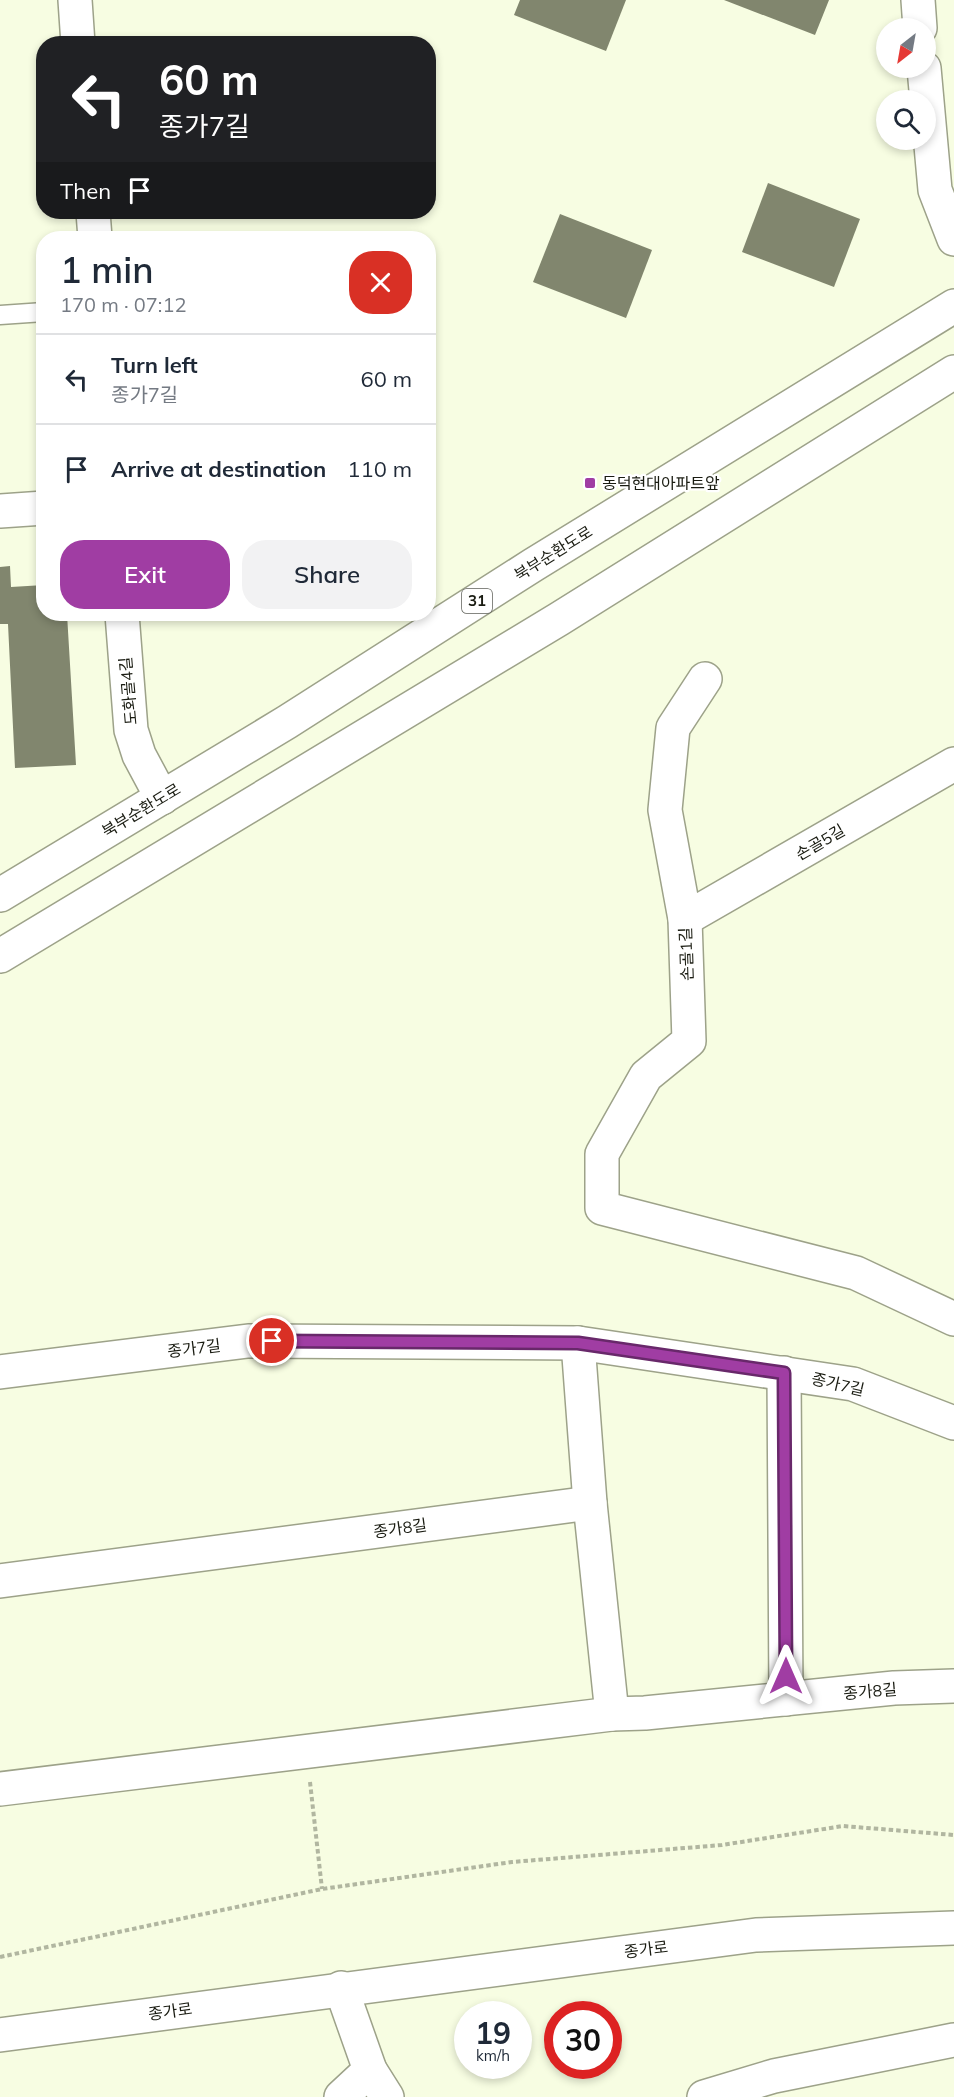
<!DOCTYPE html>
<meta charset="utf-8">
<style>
body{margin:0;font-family:Mulish,"Noto Sans KR",sans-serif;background:#f2f2f3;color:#1f2937;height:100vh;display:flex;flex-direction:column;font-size:22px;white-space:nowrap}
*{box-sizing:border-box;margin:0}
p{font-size:20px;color:#747a83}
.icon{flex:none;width:33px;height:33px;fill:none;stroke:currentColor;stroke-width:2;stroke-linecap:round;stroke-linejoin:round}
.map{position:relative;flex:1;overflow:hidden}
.details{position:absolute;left:36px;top:231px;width:400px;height:390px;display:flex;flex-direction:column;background:#fff;border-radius:24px;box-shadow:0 3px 9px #0003}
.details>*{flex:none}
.guide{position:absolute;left:36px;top:36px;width:400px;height:183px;border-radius:24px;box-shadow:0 3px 9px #0003;background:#202124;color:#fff;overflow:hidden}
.needle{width:39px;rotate:211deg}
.tools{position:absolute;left:876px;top:18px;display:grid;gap:12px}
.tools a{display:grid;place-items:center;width:60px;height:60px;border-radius:50%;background:#fff;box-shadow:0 3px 9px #0003;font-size:30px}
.speed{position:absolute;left:454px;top:2001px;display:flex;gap:12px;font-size:30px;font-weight:700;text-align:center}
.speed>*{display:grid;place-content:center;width:78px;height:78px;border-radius:50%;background:#fff;box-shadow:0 3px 9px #0003;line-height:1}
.speed small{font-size:15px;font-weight:400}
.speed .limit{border:9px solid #d22;background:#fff;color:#111}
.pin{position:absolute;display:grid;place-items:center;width:51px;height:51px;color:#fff;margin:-26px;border:3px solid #fff;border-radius:50%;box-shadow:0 2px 6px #0007}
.me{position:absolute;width:66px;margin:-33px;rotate:0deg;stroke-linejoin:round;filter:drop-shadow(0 0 4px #0008)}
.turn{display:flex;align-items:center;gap:21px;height:126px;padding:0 24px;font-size:27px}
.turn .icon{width:78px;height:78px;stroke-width:2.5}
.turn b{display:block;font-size:42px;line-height:51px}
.then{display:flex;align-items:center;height:57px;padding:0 24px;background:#0003;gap:12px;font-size:22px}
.round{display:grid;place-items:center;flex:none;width:63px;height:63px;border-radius:24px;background:#f2f2f3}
.head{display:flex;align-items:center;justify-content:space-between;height:102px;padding:0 24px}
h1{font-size:36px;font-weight:600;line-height:45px}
.primary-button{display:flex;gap:12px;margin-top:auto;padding:12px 24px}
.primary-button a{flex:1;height:69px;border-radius:24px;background:#a03da3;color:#fff;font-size:24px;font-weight:600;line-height:69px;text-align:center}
.primary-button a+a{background:#f2f2f3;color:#1f2937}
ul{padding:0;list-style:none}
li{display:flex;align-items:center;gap:18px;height:90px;padding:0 24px;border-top:2px solid #e0e1e3}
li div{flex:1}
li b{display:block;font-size:22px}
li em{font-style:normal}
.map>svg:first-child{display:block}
.building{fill:#81866e}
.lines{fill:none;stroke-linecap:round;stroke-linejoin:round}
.lane-casing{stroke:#9da289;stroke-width:21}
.street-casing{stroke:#9da289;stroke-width:36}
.secondary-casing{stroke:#9da289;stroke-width:36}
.primary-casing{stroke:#9da289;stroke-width:36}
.path{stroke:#b1b6a0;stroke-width:4;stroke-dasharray:4.5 3;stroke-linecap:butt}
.lane{stroke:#fff;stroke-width:18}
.street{stroke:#fff;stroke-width:33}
.secondary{stroke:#fff;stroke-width:33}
.primary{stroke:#fff;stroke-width:33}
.route-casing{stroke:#68286a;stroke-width:15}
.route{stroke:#a03da3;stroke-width:10}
.poi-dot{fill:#a03da3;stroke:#fff;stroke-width:2}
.labels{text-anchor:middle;stroke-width:4.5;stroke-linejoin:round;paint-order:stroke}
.shield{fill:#fff;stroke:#5f6059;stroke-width:1.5}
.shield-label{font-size:15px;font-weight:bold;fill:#1a1c12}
.poi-label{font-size:16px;fill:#1a1c12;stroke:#fff;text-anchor:start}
.street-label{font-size:16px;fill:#1a1c12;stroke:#fff}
</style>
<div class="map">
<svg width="954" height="2097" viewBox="0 0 954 2097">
<rect width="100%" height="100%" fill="#f7fde2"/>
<g class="building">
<polygon points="520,0 626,0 606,51 514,15"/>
<polygon points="724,0 829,0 815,35"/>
<polygon points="768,183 860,219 834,287 742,252"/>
<polygon points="560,214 652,250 626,318 533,282"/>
<polygon points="10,566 11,587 44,585 44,614 67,614 76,765 15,768 8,624 0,624 0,567"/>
</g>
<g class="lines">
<defs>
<polyline id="lane" points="0,315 44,312"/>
<g id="street">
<polyline points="75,0 78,44"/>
<polyline points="93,212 95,238"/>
<polyline points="0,511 44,508"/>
<polyline points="122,614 131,730 139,755 162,798"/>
<polyline points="705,679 673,728 665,810 685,919 689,1041 646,1076 602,1154 602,1208 856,1273 954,1319"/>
<polyline points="685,919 954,764"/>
<polyline points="578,1343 590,1503 612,1714"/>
<polyline points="0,1372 248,1341 578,1343 853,1384 954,1423"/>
<polyline points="784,1373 786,1699"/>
<polyline points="0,1581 590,1503"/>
<polyline points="0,1789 612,1714 645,1713 894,1688 954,1686"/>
<polyline points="341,1988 370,2070 387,2097"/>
<polyline points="341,2097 370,2070"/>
<polyline points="704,2097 774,2076 954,2040"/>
</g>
<g id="secondary">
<polyline points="918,0 920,28"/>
<polyline points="924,68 935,190 954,239"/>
<polyline points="0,2035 756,1935 954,1928"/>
</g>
<g id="primary">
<polyline points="0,895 287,722 533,565 954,306"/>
<polyline points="0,956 559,619 954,372"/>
</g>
</defs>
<use href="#lane" class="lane-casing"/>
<use href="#street" class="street-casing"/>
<use href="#secondary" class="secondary-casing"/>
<use href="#primary" class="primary-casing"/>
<g class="path">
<polyline points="310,1782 322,1889"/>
<polyline points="0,1957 322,1889 512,1862 722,1845 843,1826 954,1835"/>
</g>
<use href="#lane" class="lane"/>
<use href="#street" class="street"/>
<use href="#secondary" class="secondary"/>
<use href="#primary" class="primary"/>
</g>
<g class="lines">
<defs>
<polyline id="route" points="272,1341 578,1343 784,1373 786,1676"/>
</defs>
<use href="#route" class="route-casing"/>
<use href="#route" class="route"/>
</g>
<rect class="poi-dot" x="584" y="477" width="12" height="12" rx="3"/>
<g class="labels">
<rect class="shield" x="462" y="589" width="30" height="24" rx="4.5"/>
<g class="shield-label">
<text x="477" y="606">31</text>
</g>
<g class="poi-label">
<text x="602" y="489">동덕현대아파트앞</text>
</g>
<g class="street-label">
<text transform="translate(553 553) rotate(-32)" y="6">북부순환도로</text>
<text transform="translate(128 691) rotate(-95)" y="6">도화골4길</text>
<text transform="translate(141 810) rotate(-31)" y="6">북부순환도로</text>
<text transform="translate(820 842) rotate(-30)" y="6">손골5길</text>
<text transform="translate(686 954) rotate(-92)" y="6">손골1길</text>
<text transform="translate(194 1348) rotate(-7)" y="6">종가7길</text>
<text transform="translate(838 1384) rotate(13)" y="6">종가7길</text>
<text transform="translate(400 1528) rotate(-8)" y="6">종가8길</text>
<text transform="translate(870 1691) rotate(-5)" y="6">종가8길</text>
<text transform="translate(646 1949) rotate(-7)" y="6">종가로</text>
<text transform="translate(170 2011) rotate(-8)" y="6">종가로</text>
</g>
</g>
</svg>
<div class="tools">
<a><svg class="needle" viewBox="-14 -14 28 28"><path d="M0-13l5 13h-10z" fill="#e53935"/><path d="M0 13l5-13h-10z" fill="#747a83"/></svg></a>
<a><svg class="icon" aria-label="search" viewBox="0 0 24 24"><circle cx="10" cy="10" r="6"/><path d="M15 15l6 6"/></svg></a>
</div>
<div class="speed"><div>19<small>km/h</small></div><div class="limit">30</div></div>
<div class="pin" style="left:272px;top:1341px;background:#d93025"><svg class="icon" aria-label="arrive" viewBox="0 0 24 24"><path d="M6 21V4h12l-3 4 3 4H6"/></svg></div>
<svg class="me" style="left:786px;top:1676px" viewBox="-20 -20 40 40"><path d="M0-17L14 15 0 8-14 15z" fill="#a03da3" stroke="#fff" stroke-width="4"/></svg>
<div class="guide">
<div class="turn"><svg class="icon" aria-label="left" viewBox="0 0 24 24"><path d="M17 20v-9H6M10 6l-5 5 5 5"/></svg><div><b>60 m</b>종가7길</div></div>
<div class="then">Then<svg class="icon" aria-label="arrive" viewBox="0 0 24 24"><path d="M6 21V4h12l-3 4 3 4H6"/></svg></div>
</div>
<section class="details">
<div class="head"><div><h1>1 min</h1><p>170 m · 07:12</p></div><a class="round" style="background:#d93025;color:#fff"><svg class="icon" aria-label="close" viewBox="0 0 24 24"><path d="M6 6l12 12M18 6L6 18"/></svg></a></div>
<ul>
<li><svg class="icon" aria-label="left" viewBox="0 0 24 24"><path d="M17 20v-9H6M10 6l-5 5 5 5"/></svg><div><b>Turn left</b><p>종가7길</p></div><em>60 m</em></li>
<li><svg class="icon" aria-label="arrive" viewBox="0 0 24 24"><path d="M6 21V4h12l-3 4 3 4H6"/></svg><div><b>Arrive at destination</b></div><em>110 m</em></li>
</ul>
<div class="primary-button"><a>Exit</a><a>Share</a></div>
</section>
</div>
